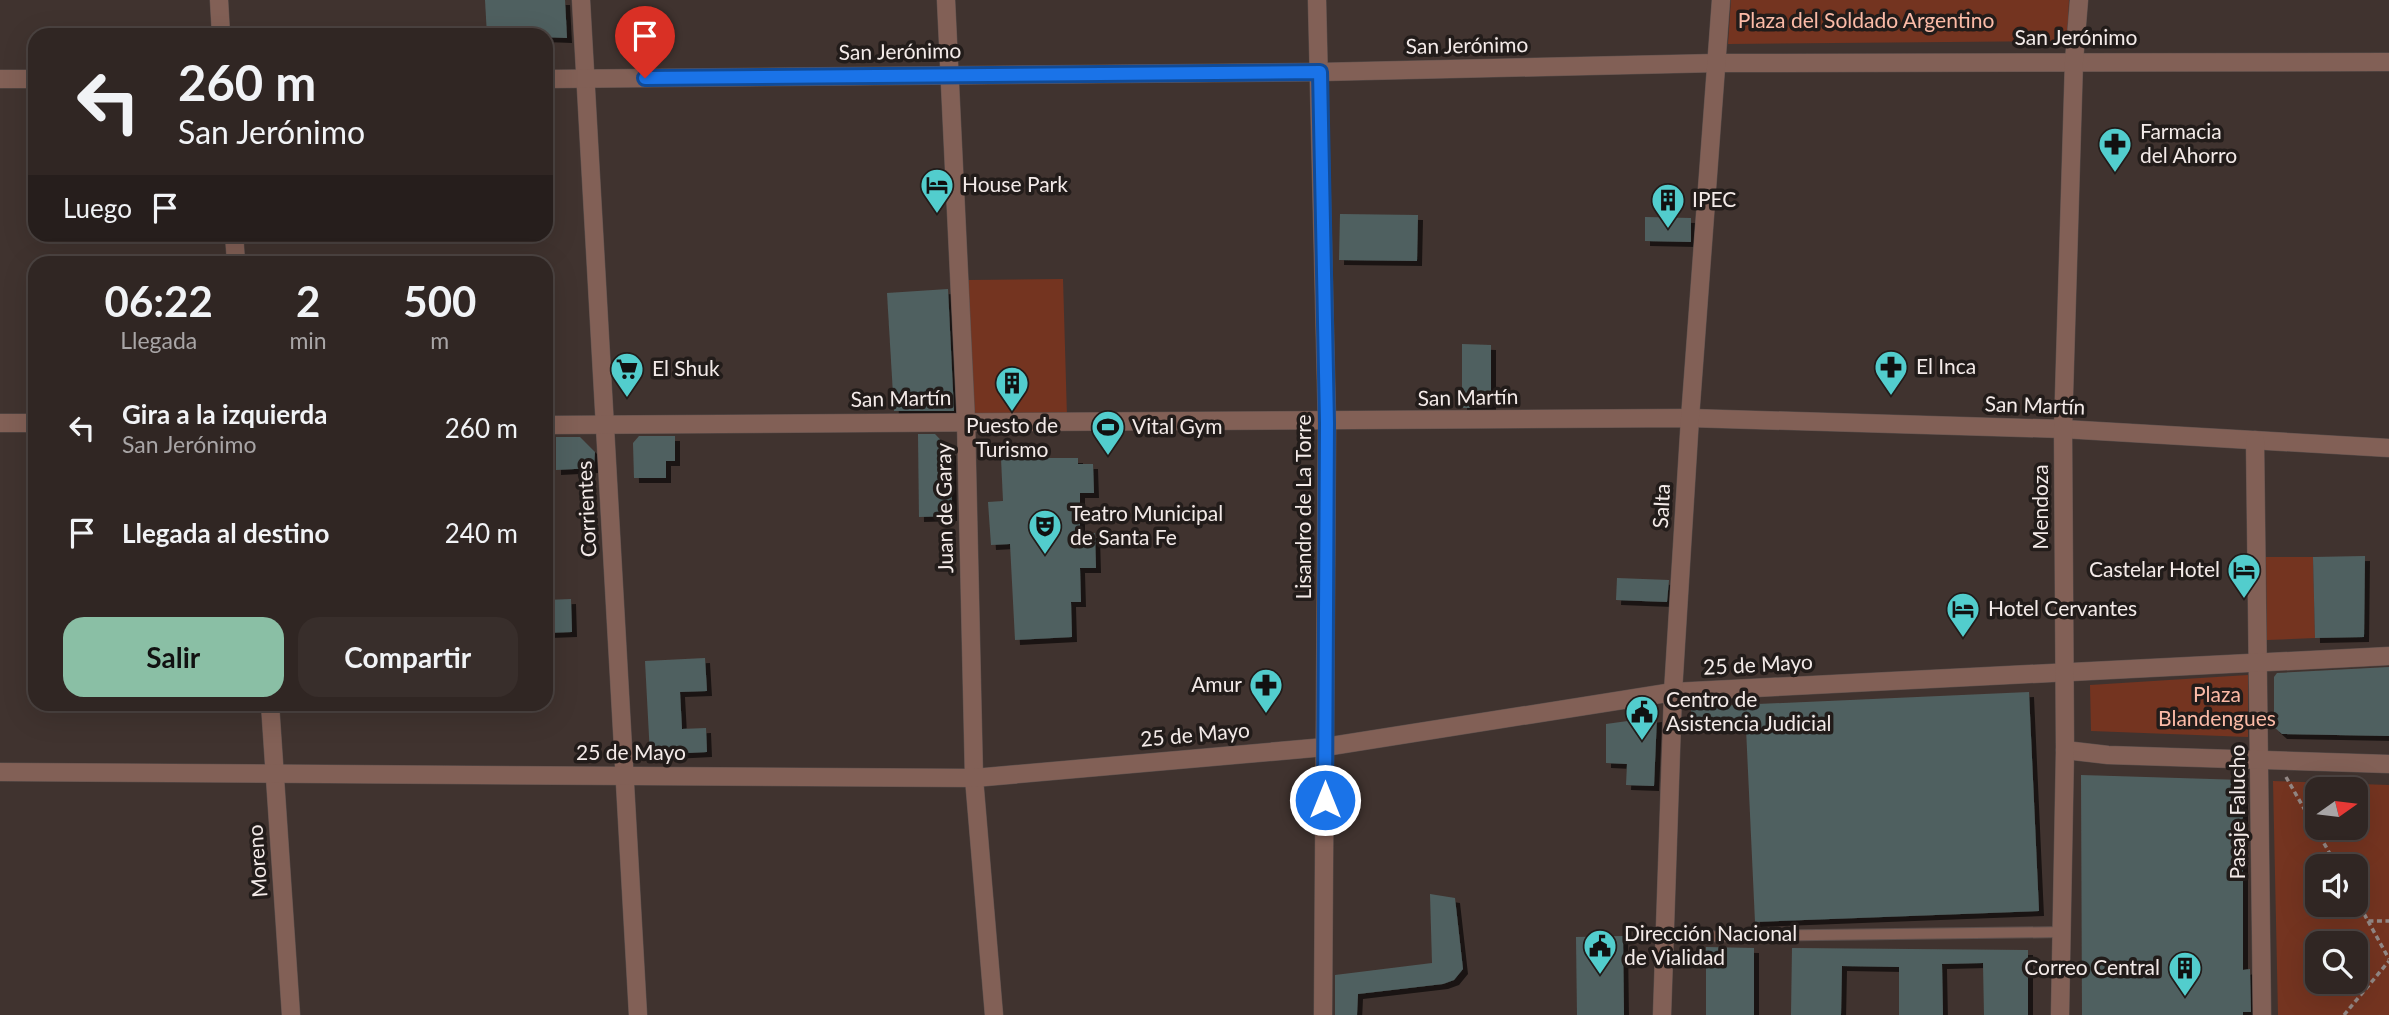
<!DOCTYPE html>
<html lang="es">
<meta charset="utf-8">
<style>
body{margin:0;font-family:Lato,sans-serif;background:#382e2b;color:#f1f3f6;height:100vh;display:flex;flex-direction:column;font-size:26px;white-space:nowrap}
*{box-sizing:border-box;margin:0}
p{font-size:23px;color:#a8a5a6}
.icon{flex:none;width:38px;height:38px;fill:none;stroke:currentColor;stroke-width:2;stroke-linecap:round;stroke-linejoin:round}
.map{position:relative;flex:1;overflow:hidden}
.details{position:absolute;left:28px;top:256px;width:525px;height:455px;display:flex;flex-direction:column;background:#302623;border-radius:21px;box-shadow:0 7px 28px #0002,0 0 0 2px #4b4341}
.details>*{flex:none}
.guide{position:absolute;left:28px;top:28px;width:525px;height:214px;border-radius:21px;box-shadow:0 7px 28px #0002,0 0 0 2px #4b4341;background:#302623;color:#f1f3f6;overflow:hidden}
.needle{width:46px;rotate:76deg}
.tools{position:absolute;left:2305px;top:777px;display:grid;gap:14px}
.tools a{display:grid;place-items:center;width:63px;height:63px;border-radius:14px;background:#302623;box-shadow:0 7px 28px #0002,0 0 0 2px #4b4341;font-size:35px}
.pin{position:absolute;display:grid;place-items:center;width:60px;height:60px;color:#fff;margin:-72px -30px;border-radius:50% 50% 50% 0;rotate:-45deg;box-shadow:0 0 7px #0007}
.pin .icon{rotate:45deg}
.me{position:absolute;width:77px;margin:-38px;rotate:0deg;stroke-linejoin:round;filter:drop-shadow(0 0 5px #0008)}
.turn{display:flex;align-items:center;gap:24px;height:147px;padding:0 35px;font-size:32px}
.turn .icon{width:91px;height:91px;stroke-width:2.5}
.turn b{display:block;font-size:49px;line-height:60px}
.then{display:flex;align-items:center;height:66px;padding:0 35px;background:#0003;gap:14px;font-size:26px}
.eta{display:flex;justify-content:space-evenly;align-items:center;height:119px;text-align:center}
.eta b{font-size:42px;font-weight:700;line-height:49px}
.primary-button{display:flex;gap:14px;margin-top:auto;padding:14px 35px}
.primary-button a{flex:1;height:80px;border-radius:21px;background:#8abfa5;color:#111;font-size:28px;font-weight:700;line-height:80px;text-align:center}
.primary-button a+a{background:#382e2b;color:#f1f3f6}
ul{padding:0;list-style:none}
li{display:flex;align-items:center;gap:21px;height:105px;padding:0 35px}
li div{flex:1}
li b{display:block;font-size:26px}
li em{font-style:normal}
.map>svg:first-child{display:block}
.green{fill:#743420;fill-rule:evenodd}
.building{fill:#506060;filter:url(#shadow)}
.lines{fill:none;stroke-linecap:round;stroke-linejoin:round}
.lane-casing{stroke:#5d504d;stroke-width:12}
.street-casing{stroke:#5d504d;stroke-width:19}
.path{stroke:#938885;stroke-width:3.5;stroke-dasharray:5 3.5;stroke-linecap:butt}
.lane{stroke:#826056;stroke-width:10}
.street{stroke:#826056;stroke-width:18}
.route-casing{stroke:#114b97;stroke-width:18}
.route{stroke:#1a73e8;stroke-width:12}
.labels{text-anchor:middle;stroke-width:7;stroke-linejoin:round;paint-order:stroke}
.park-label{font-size:21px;fill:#fcbba7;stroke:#221c1a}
.street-label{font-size:21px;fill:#f3eae8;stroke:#221c1a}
.poi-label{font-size:21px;fill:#f3eae8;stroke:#221c1a;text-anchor:start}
</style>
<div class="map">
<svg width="2389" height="1015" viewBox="0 0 2389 1015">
<defs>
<filter id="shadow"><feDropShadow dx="5" dy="5" stdDeviation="0" flood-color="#0009"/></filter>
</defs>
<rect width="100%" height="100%" fill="#40332f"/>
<g class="green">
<polygon points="1731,0 2069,0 2067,41 1728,44"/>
<polygon points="1063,279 1067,417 970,417 966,280"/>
<polygon points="2266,557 2313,557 2315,638 2267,640"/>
<polygon points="2248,675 2248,737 2091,731 2090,685"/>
<path d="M 2273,781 L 2389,785 L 2389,1015 L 2278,1015 ZM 2317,789 L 2356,789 L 2356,828 L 2317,828 ZM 2356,866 L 2356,905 L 2317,905 L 2317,866 ZM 2356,943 L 2356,982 L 2317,982 L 2317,943 Z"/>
</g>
<g class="building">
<polygon points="485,0 565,0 567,38 487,35"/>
<polygon points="1340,214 1418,215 1417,261 1339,260"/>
<polygon points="1645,217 1691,218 1691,242 1645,241"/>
<polygon points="948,289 954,411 894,411 887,293"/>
<polygon points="1462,344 1491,345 1491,408 1462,408"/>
<polygon points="918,434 935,434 951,451 952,516 919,517"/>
<polygon points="639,436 675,436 675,461 666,461 666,478 634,478 633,443"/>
<polygon points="556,437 580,437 595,452 594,468 556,470"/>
<polygon points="1001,458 1078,458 1078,464 1093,464 1094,493 1080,493 1080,533 1095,533 1096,568 1080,568 1081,602 1071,602 1072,637 1015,640 1010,544 991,545 988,502 1003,501"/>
<polygon points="2365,556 2364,637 2315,638 2313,557"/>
<polygon points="1617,578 1669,580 1667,602 1616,600"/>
<polygon points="571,599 572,632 546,633 546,600"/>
<polygon points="705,658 707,691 680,692 682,729 706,728 707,752 650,755 645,661"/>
<polygon points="2389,667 2389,736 2282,734 2274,727 2274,677 2277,673"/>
<polygon points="2029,692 2039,911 1755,922 1746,728 1691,727 1691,707"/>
<polygon points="1657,717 1654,786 1626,785 1627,764 1606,763 1606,724"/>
<polygon points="2081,775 2243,780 2243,970 2250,969 2251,1012 2243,1012 2243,1015 2082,1015"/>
<polygon points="1430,894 1455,898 1463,969 1454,980 1443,984 1358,994 1357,1015 1335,1015 1335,975 1432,963"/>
<polygon points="1623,936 1624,1015 1577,1015 1576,937"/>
<polygon points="1706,947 1754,948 1754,1015 1706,1015"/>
<polygon points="1792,948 2028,950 2028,1015 1984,1015 1983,963 1942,964 1943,1015 1899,1015 1899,967 1842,966 1841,1015 1791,1015"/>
</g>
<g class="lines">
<defs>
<polyline id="lane" points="1665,937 2062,932"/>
<g id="street">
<polyline points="219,0 221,35"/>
<polyline points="581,0 638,1015"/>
<polyline points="946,0 966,421 974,778 994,1015"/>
<polyline points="1317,0 1327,423 1323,1015"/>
<polyline points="0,79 35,79"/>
<polyline points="546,79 1320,72 1717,63 2389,62"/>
<polyline points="234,234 236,262"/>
<polyline points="0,423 35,423"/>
<polyline points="546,425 1690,418 2063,429 2389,448"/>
<polyline points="2255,440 2262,1015"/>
<polyline points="270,704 291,1015"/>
<polyline points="2065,750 2108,755 2389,764"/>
<polyline points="0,772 974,778 1325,747 1673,692 2389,656"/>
<polyline points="1662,1015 1673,692 1690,418 1721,0"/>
<polyline points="2060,1015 2065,750 2063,429 2074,61 2079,0"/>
</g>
</defs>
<use href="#lane" class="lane-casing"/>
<use href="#street" class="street-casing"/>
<g class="path">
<polyline points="2286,777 2337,866"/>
<polyline points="2356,899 2368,921 2389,921"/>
<polyline points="2368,921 2389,959"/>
<polyline points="2344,1015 2389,961"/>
</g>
<use href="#lane" class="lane"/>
<use href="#street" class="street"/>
</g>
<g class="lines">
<defs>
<polyline id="route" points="645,78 1320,72 1327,423 1325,800"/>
</defs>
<use href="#route" class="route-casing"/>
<use href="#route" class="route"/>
</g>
<defs>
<symbol id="pharmacy-pin" viewBox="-11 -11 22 30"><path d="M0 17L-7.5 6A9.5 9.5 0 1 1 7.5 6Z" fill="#52cdcd" stroke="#221c1a"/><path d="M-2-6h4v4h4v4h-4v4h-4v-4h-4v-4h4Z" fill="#111"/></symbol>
<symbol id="hotel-pin" viewBox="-11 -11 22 30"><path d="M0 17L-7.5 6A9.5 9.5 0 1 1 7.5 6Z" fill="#52cdcd" stroke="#221c1a"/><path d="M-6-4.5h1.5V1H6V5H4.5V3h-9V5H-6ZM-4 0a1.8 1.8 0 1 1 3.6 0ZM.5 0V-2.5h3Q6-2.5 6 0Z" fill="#111"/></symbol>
<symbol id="building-pin" viewBox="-11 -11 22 30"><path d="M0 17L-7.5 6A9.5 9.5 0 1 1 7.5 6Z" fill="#52cdcd" stroke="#221c1a"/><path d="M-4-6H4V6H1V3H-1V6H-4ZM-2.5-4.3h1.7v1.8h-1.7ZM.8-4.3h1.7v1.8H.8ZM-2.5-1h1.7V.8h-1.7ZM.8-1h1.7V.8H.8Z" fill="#111"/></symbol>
<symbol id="supermarket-pin" viewBox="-11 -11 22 30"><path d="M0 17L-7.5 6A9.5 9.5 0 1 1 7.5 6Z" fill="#52cdcd" stroke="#221c1a"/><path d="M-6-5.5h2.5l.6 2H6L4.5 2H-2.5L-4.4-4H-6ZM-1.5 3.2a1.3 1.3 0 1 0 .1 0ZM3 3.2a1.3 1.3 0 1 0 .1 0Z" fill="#111"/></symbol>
<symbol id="stadium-pin" viewBox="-11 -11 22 30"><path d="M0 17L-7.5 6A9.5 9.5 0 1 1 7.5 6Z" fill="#52cdcd" stroke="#221c1a"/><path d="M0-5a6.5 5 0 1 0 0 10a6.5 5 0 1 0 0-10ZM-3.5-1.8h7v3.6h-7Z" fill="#111"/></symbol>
<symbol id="theatre-pin" viewBox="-11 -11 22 30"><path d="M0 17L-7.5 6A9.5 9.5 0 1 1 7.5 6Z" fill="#52cdcd" stroke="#221c1a"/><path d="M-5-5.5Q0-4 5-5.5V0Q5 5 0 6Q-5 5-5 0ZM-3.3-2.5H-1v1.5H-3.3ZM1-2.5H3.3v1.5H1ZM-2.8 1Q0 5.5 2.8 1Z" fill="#111"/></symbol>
<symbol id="civic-pin" viewBox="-11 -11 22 30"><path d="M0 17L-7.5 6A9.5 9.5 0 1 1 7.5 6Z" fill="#52cdcd" stroke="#221c1a"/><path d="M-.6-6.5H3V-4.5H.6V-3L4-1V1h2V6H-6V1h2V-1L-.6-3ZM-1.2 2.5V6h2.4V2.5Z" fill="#111"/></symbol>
</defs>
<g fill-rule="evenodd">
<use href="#pharmacy-pin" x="2096" y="125" width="38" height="52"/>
<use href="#hotel-pin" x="918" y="166" width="38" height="52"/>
<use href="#building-pin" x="1649" y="181" width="38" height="52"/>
<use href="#pharmacy-pin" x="1872" y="348" width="38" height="52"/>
<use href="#supermarket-pin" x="608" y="350" width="38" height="52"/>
<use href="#building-pin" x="993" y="364" width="38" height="52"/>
<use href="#stadium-pin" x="1089" y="408" width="38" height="52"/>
<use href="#theatre-pin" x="1026" y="507" width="38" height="52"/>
<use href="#hotel-pin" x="2225" y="551" width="38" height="52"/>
<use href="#hotel-pin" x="1944" y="590" width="38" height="52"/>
<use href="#pharmacy-pin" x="1247" y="666" width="38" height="52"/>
<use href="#civic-pin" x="1623" y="693" width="38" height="52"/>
<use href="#civic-pin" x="1581" y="927" width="38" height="52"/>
<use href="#building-pin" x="2166" y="949" width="38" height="52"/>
</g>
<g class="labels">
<g class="park-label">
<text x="1866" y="28">Plaza del Soldado Argentino</text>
<text x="2217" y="702">Plaza<tspan x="2217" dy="24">Blandengues</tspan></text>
</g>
<g class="street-label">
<text x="2076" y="45">San Jerónimo</text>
<text transform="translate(1467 46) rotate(-1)" y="7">San Jerónimo</text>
<text transform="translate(900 52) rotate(-1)" y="7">San Jerónimo</text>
<text transform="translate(1468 398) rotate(-1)" y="7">San Martín</text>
<text transform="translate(901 399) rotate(-1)" y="7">San Martín</text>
<text transform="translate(2035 406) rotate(2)" y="7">San Martín</text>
<text transform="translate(1662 506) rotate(-87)" y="7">Salta</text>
<text transform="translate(1304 507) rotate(-90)" y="7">Lisandro de La Torre</text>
<text transform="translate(2041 507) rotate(-90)" y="7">Mendoza</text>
<text transform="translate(945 508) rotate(-91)" y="7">Juan de Garay</text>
<text transform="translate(587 509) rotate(-93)" y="7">Corrientes</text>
<text transform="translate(1758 665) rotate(-3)" y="7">25 de Mayo</text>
<text transform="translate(1195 735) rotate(-5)" y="7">25 de Mayo</text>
<text x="631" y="760">25 de Mayo</text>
<text transform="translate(2238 812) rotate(-90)" y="7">Pasaje Falucho</text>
<text transform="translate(258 861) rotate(-94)" y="7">Moreno</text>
</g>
<g class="poi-label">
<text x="2140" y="139">Farmacia<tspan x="2140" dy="24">del Ahorro</tspan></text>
<text x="962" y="192">House Park</text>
<text x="1692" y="207">IPEC</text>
<text x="1916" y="374">El Inca</text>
<text x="652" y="376">El Shuk</text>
<text x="1012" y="433" text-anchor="middle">Puesto de<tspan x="1012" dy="24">Turismo</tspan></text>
<text x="1132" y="434">Vital Gym</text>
<text x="1070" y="521">Teatro Municipal<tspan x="1070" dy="24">de Santa Fe</tspan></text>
<text x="2220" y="577" text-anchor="end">Castelar Hotel</text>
<text x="1988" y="616">Hotel Cervantes</text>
<text x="1242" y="692" text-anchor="end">Amur</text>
<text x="1666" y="707">Centro de<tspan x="1666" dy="24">Asistencia Judicial</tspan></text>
<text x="1624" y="941">Dirección Nacional<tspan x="1624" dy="24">de Vialidad</tspan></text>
<text x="2160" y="975" text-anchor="end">Correo Central</text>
</g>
</g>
</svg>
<div class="tools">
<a><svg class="needle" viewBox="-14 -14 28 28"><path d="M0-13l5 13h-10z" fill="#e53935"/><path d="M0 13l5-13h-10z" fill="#a8a5a6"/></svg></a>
<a><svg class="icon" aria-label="sound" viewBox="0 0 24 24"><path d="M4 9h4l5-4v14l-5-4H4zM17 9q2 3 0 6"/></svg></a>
<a><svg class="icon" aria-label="search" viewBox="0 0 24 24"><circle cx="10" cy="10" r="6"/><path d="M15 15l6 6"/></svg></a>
</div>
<div class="pin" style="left:645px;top:78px;background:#d93025"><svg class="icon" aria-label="arrive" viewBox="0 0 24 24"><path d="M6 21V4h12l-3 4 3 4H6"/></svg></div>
<svg class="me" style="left:1325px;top:800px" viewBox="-20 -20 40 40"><circle r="17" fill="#1a73e8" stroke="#fff" stroke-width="3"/><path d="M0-11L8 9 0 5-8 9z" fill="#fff"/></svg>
<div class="guide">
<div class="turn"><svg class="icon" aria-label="left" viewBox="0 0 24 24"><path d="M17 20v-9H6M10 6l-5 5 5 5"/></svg><div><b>260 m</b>San Jerónimo</div></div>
<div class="then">Luego<svg class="icon" aria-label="arrive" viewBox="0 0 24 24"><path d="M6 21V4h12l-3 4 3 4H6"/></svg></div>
</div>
<section class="details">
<div class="eta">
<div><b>06:22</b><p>Llegada</p></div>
<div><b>2</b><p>min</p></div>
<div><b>500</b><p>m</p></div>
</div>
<ul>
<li><svg class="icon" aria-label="left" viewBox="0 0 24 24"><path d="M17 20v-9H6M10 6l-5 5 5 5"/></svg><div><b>Gira a la izquierda</b><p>San Jerónimo</p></div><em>260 m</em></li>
<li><svg class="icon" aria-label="arrive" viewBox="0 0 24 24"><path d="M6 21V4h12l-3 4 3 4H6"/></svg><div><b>Llegada al destino</b></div><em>240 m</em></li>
</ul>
<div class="primary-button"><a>Salir</a><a>Compartir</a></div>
</section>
</div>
